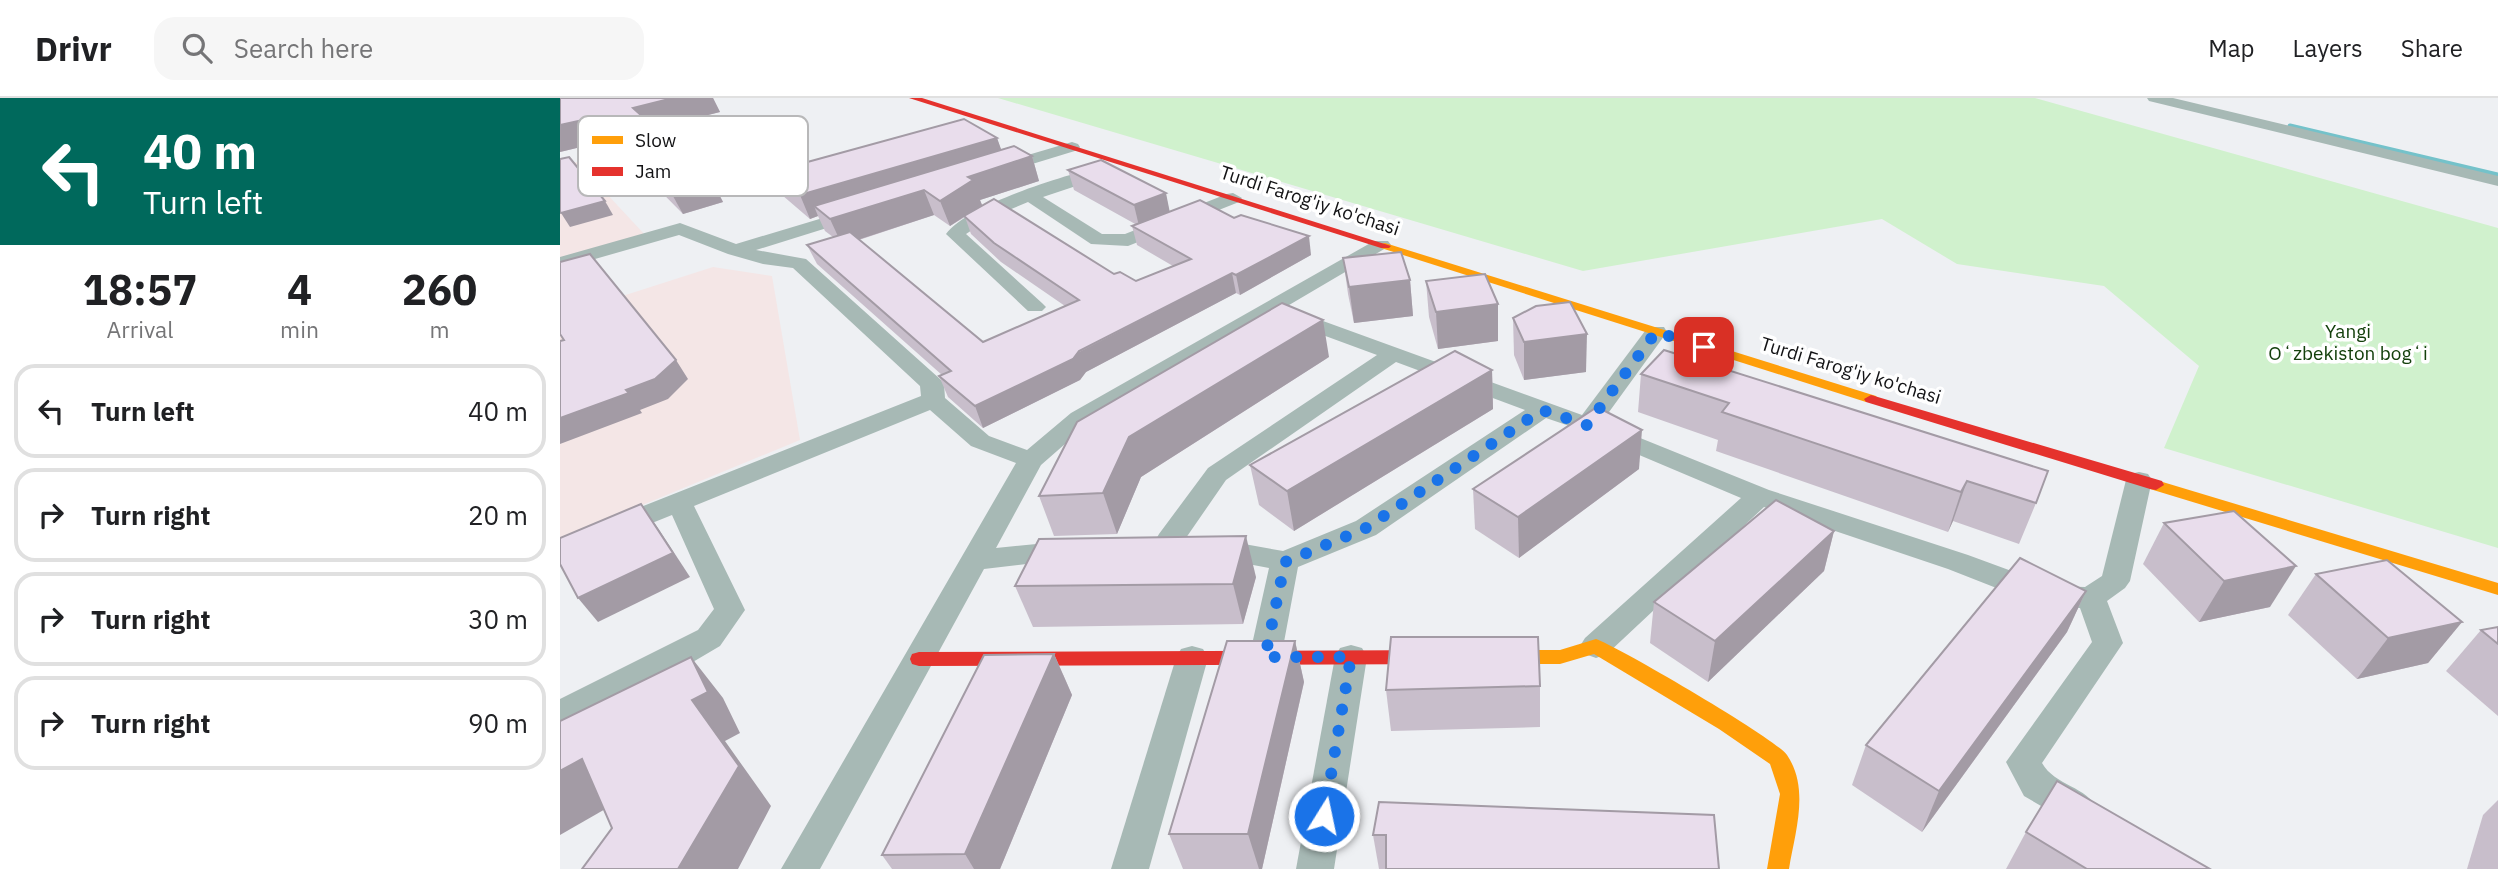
<!DOCTYPE html>
<meta charset="utf-8">
<style>
body{margin:0;font-family:"IBM Plex Sans",sans-serif;background:#f6f6f6;color:#202124;height:100vh;display:flex;flex-direction:column;font-size:26px;white-space:nowrap}
*{box-sizing:border-box;margin:0}
p{font-size:23px;color:#757577}
.icon{flex:none;width:38px;height:38px;fill:none;stroke:currentColor;stroke-width:2;stroke-linecap:round;stroke-linejoin:round}
.map{position:relative;flex:1;overflow:hidden}
.sheet{display:flex;flex-direction:column;background:#fff;width:560px}
.sheet>*{flex:none}
.hud{background:#00695c;color:#fff;overflow:hidden}
.pin{position:absolute;display:grid;place-items:center;width:60px;height:60px;color:#fff;margin:-30px;border-radius:14px;box-shadow:0 4px 10px #0006}
.me{position:absolute;width:77px;margin:-38px;rotate:10deg;stroke-linejoin:round;filter:drop-shadow(0 0 5px #0008)}
.turn{display:flex;align-items:center;gap:24px;height:147px;padding:0 28px;font-size:32px}
.turn .icon{width:91px;height:91px;stroke-width:2.5}
.turn b{display:block;font-size:49px;line-height:60px}
.eta{display:flex;justify-content:space-evenly;align-items:center;height:119px;text-align:center}
.eta b{font-size:42px;font-weight:700;line-height:49px}
ul{padding:0;list-style:none}
li{display:flex;align-items:center;gap:21px;height:94px;margin:0 14px 10px;padding:0 14px;border:4px solid #e0e0e0;border-radius:21px}
li div{flex:1}
li b{display:block;font-size:26px}
li em{font-style:normal}
header{display:flex;align-items:center;gap:42px;box-sizing:border-box;height:98px;padding:0 35px;background:#fff;border-bottom:2px solid #e0e0e0}
header strong{font-size:33px}
nav{display:flex;gap:38px;margin-inline-start:auto;font-size:24px}
.search{width:490px;height:63px;background:#f6f6f6;display:flex;align-items:center;gap:18px;box-sizing:border-box;padding:0 24px;border-radius:21px;color:#757577;font-size:26px}
main{display:flex;flex:1;min-height:0}
.map>svg:first-child{display:block}
.education{fill:#f4e6e6}
.green{fill:#d0f1cd}
.lines{fill:none;stroke-linecap:round;stroke-linejoin:round}
.stream{stroke:#74c2ca;stroke-width:5}
.street{fill:#a7b9b5;fill-rule:evenodd}
.slow{fill:#ff9f0a;fill-rule:evenodd}
.jam{fill:#e5322d;fill-rule:evenodd}
.wall{fill:#c8becb;fill-rule:evenodd}
.shaded-wall{fill:#a39ba5}
.building{fill:#e9ddec;stroke:#a39ba5;stroke-width:2}
.route{stroke:#1a73e8;stroke-width:12;stroke-dasharray:0 21.6}
.labels{text-anchor:middle;stroke-width:7;stroke-linejoin:round;paint-order:stroke}
.street-label{font-size:19px;fill:#131315;stroke:#fff}
.park-label{font-size:19px;fill:#14400c;stroke:#fff}
.key{fill:#fff;stroke:#b8b8b9;stroke-width:2}
.key-label{font-size:19px;fill:#131315}
</style>
<header>
<strong>Drivr</strong>
<div class="search"><svg class="icon" aria-label="search" viewBox="0 0 24 24"><circle cx="10" cy="10" r="6"/><path d="M15 15l6 6"/></svg>Search here</div>
<nav><a>Map</a><a>Layers</a><a>Share</a></nav>
</header>
<main>
<section class="sheet">
<div class="hud">
<div class="turn"><svg class="icon" aria-label="left" viewBox="0 0 24 24"><path d="M17 20v-9H6M10 6l-5 5 5 5"/></svg><div><b>40 m</b>Turn left</div></div>
</div>
<div class="eta">
<div><b>18:57</b><p>Arrival</p></div>
<div><b>4</b><p>min</p></div>
<div><b>260</b><p>m</p></div>
</div>
<ul>
<li><svg class="icon" aria-label="left" viewBox="0 0 24 24"><path d="M17 20v-9H6M10 6l-5 5 5 5"/></svg><div><b>Turn left</b></div><em>40 m</em></li>
<li><svg class="icon" aria-label="right" viewBox="0 0 24 24"><path d="M7 20v-9h11M14 6l5 5-5 5"/></svg><div><b>Turn right</b></div><em>20 m</em></li>
<li><svg class="icon" aria-label="right" viewBox="0 0 24 24"><path d="M7 20v-9h11M14 6l5 5-5 5"/></svg><div><b>Turn right</b></div><em>30 m</em></li>
<li><svg class="icon" aria-label="right" viewBox="0 0 24 24"><path d="M7 20v-9h11M14 6l5 5-5 5"/></svg><div><b>Turn right</b></div><em>90 m</em></li>
</ul>
</section>
<div class="map">
<svg width="1938" height="771" viewBox="0 0 1938 771">
<rect width="100%" height="100%" fill="#eef0f3"/>
<g class="education">
<polygon points="17,64 86,138 0,163 0,68"/>
<polygon points="153,169 212,178 240,342 0,441 0,218"/>
</g>
<polygon class="green" points="438,0 1475,0 1938,130 1938,450 1604,350 1639,268 1544,188 1397,166 1322,121 1023,173"/>
<g class="lines">
<polyline class="stream" points="1730,28 1938,77"/>
<g class="street">
<polygon points="1587,0 1613,0 1938,78 1938,88 1589,3"/>
<polygon points="512,44 518,46 520,49 518,52 440,76 432,71 434,67"/>
<path d="M 543,68 L 552,73 L 549,77 L 483,99 L 542,136 L 565,136 L 667,96 L 673,95 L 682,100 L 679,104 L 568,148 L 531,146 L 468,104 L 432,119 L 406,136 L 482,205 L 486,209 L 482,213 L 468,213 L 386,136 C 408,106 506,77 543,68 Z"/>
<polygon points="296,110 302,111 305,115 302,119 196,152 246,161 380,281 384,286 385,300 429,338 467,352 511,315 814,143 828,143 831,147 529,325 481,367 436,450 507,443 517,446 521,453 517,460 424,471 260,771 221,771 456,365 411,348 370,312 134,408 185,512 160,548 121,571 0,629 0,601 138,532 154,511 112,417 0,462 0,441 361,298 360,288 233,170 203,166 168,156 119,137 0,171 0,159 120,125 176,146"/>
<polygon points="730,211 1022,317 1088,229 1104,229 1107,234 1036,332 1027,334 986,320 816,437 738,469 721,560 716,569 705,572 694,569 689,560 709,470 646,458 642,451 646,444 656,441 723,453 796,423 965,312 836,264 666,382 619,450 609,453 599,450 595,443 599,436 648,370 817,257 722,222 719,217 722,212"/>
<path d="M 1048,327 L 1209,392 L 1408,457 L 1492,488 L 1525,489 L 1542,478 L 1566,382 L 1570,376 L 1579,374 L 1588,376 L 1592,382 L 1570,483 L 1565,490 L 1547,503 L 1563,545 L 1482,665 C 1495,688 1527,688 1538,712 L 1533,723 L 1520,728 L 1507,723 L 1464,698 L 1446,664 L 1532,544 L 1520,510 L 1490,510 L 1480,507 L 1388,471 L 1204,409 L 1047,556 L 1036,560 L 1025,556 L 1020,548 L 1025,540 L 1181,400 L 1039,340 L 1036,335 L 1039,330 Z"/>
<polygon points="791,547 802,550 807,559 774,771 736,771 775,559 780,550"/>
<polygon points="632,548 643,551 648,560 589,771 551,771 616,560 621,551"/>
</g>
<g class="slow">
<polygon points="825,145 1316,298 1318,301 1316,304 1306,304 821,150 821,146"/>
<polygon points="1596,382 1938,485 1938,497 1590,391 1588,387"/>
<path d="M 1036,541 C 1057,548 1218,642 1227,657 C 1250,691 1235,734 1229,771 L 1207,771 L 1220,696 L 1210,666 L 1159,631 L 1034,556 L 1000,566 L 896,566 L 889,564 L 887,559 L 889,554 L 896,552 L 1000,552 Z"/>
</g>
<g class="jam">
<polygon points="349,0 362,0 831,148 829,150 821,150"/>
<polygon points="1311,297 1602,383 1604,387 1596,392 1590,391 1306,304 1304,301"/>
<polygon points="896,552 903,554 905,559 903,564 896,566 359,568 352,566 350,561 352,556 359,554"/>
</g>
</g>
<g class="wall">
<polygon points="0,0 153,0 160,14 95,30 150,79 163,104 123,116 50,42 0,54"/>
<path d="M 437,40 L 441,52 L 472,58 L 479,83 L 420,102 L 422,107 L 554,176 L 576,183 L 613,168 L 577,147 L 572,128 L 577,127 L 514,92 L 508,72 L 610,114 L 674,120 L 751,157 L 680,197 L 676,195 L 526,274 L 520,282 L 423,330 L 388,299 L 379,278 L 382,277 L 257,166 L 247,147 L 273,139 L 265,133 L 258,118 L 250,121 L 222,97 L 211,74 ZM 374,117 L 390,128 L 405,119 L 411,136 L 441,164 L 505,208 L 423,244 L 299,142 Z"/>
<polygon points="783,160 850,182 853,218 794,225 788,196"/>
<polygon points="866,183 938,243 878,251 869,219"/>
<polygon points="953,220 1026,274 964,282 954,257"/>
<polygon points="769,259 581,379 557,436 494,438 479,398"/>
<polygon points="932,272 933,311 734,433 699,407 690,367"/>
<polygon points="1081,276 1476,405 1459,446 1393,423 1388,434 1156,353 1158,342 1078,314"/>
<polygon points="1079,371 959,460 915,431 913,391"/>
<polygon points="1604,425 1710,509 1639,524 1583,466"/>
<polygon points="1274,433 1264,473 1148,584 1090,545 1094,504"/>
<polygon points="1756,476 1902,524 1868,565 1797,581 1728,517"/>
<polygon points="696,479 683,526 473,529 455,488"/>
<polygon points="1526,493 1507,534 1362,734 1292,687 1306,647"/>
<polygon points="1938,529 1938,618 1886,573 1921,532"/>
<polygon points="735,543 744,584 702,771 623,771 609,736"/>
<polygon points="494,556 512,597 440,771 332,771 322,757"/>
<polygon points="980,588 980,629 831,633 826,592"/>
<polygon points="1938,702 1938,771 1907,771 1923,717"/>
<polygon points="819,704 1159,771 819,771 813,737"/>
<polygon points="1466,734 1650,771 1446,771"/>
</g>
<g class="shaded-wall">
<polygon points="113,0 153,0 160,14 85,33 73,10"/>
<polygon points="36,19 50,42 0,54 0,27"/>
<polygon points="437,40 445,62 254,108 258,118 250,121 240,97"/>
<polygon points="472,58 479,83 420,102 422,107 390,128 380,103 408,79"/>
<polygon points="150,79 163,104 123,116 109,91"/>
<polygon points="364,92 374,117 282,147 270,121"/>
<polygon points="606,95 610,115 579,128 574,107"/>
<polygon points="45,103 53,117 10,129 1,115"/>
<polygon points="749,138 751,157 680,197 676,177"/>
<polygon points="672,175 676,195 526,274 520,282 423,330 415,308"/>
<polygon points="850,182 853,218 794,225 789,189"/>
<polygon points="938,206 938,243 878,251 876,214"/>
<polygon points="763,222 769,259 581,379 557,436 543,395 569,339"/>
<polygon points="1027,236 1026,274 964,282 964,244"/>
<polygon points="116,262 128,281 108,301 80,312 82,315 0,346 0,320"/>
<polygon points="932,272 933,311 734,433 727,393"/>
<polygon points="1082,332 1079,371 959,460 958,419"/>
<polygon points="1407,383 1393,423 1388,434 1401,394"/>
<polygon points="81,406 98,430 130,479 38,524 18,500"/>
<polygon points="1274,433 1264,473 1148,584 1155,543"/>
<polygon points="686,438 696,479 683,526 673,486"/>
<polygon points="1736,468 1710,509 1639,524 1664,483"/>
<polygon points="1526,493 1507,534 1362,734 1379,693"/>
<polygon points="1902,524 1868,565 1797,581 1828,540"/>
<polygon points="735,543 744,584 702,771 699,771 688,736"/>
<polygon points="494,556 512,597 440,771 414,771 405,756"/>
<polygon points="131,559 163,600 180,635 165,643 211,708 178,771 118,771"/>
<polygon points="22,661 61,702 0,737 0,673"/>
</g>
<g class="building">
<polygon points="0,0 113,0 73,10 150,79 109,91 36,19 0,27"/>
<polygon points="404,21 437,40 240,97 211,74"/>
<polygon points="454,48 472,58 408,79 413,82 380,103 364,92 270,121 254,108"/>
<polygon points="9,59 45,103 1,115 0,114 0,61"/>
<polygon points="541,62 606,95 574,107 508,72"/>
<polygon points="434,101 554,176 560,174 576,183 631,161 572,128 640,102 674,120 681,117 749,138 676,177 672,175 519,253 513,261 415,308 379,278 391,273 247,147 290,134 423,244 519,202 434,145 404,118"/>
<polygon points="841,154 850,182 789,189 783,160"/>
<polygon points="30,156 116,262 95,281 66,292 69,295 0,320 0,243 4,242 0,236 0,164"/>
<polygon points="925,176 938,206 876,214 866,183"/>
<polygon points="1010,204 1027,236 964,244 953,220 976,208"/>
<polygon points="722,205 763,222 569,339 543,395 479,398 517,324"/>
<polygon points="1104,252 1488,373 1476,405 1407,383 1401,394 1162,314 1169,305 1081,276"/>
<polygon points="895,253 932,272 727,393 690,367"/>
<polygon points="1037,309 1082,332 958,419 913,391"/>
<polygon points="1216,402 1274,433 1155,543 1094,504"/>
<polygon points="81,406 113,455 18,500 0,466 0,440"/>
<polygon points="1674,413 1736,468 1664,483 1604,425"/>
<polygon points="686,438 673,486 455,488 479,441"/>
<polygon points="1460,460 1526,493 1379,693 1306,647"/>
<polygon points="1827,462 1902,524 1828,540 1756,476"/>
<polygon points="1938,529 1938,546 1921,532"/>
<polygon points="831,539 978,539 980,588 826,592"/>
<polygon points="667,543 735,543 688,736 609,736"/>
<polygon points="494,556 405,756 322,757 424,557"/>
<polygon points="131,559 148,594 132,602 179,668 118,771 22,771 52,730 22,661 0,673 0,623"/>
<polygon points="1497,683 1650,771 1527,771 1466,734"/>
<polygon points="819,704 1154,717 1159,771 826,771 826,737 813,737"/>
</g>
<g class="lines">
<polyline class="route" points="764,718 791,559 705,559 725,464 806,430 982,312 1027,327 1096,234 1144,249"/>
</g>
<g class="labels">
<g class="street-label">
<text transform="translate(750 102) rotate(18)" y="7">Turdi Farog'iy ko'chasi</text>
<text transform="translate(1291 272) rotate(17)" y="7">Turdi Farog'iy ko'chasi</text>
</g>
<g class="park-label">
<text x="1788" y="240">Yangi<tspan x="1788" dy="22">Oʻzbekiston bogʻi</tspan></text>
</g>
</g>
<rect x="18" y="18" width="230" height="80" rx="10" class="key"/>
<rect x="32" y="38" width="31" height="8" fill="#ff9f0a"/>
<rect x="32" y="69" width="31" height="9" fill="#e5322d"/>
<g class="key-label">
<text x="75" y="49">Slow</text>
<text x="75" y="80">Jam</text>
</g>
</svg>
<div class="pin" style="left:1144px;top:249px;background:#d93025"><svg class="icon" aria-label="arrive" viewBox="0 0 24 24"><path d="M6 21V4h12l-3 4 3 4H6"/></svg></div>
<svg class="me" style="left:764px;top:718px" viewBox="-20 -20 40 40"><circle r="17" fill="#1a73e8" stroke="#fff" stroke-width="3"/><path d="M0-11L8 9 0 5-8 9z" fill="#fff"/></svg>
</div>
</main>
